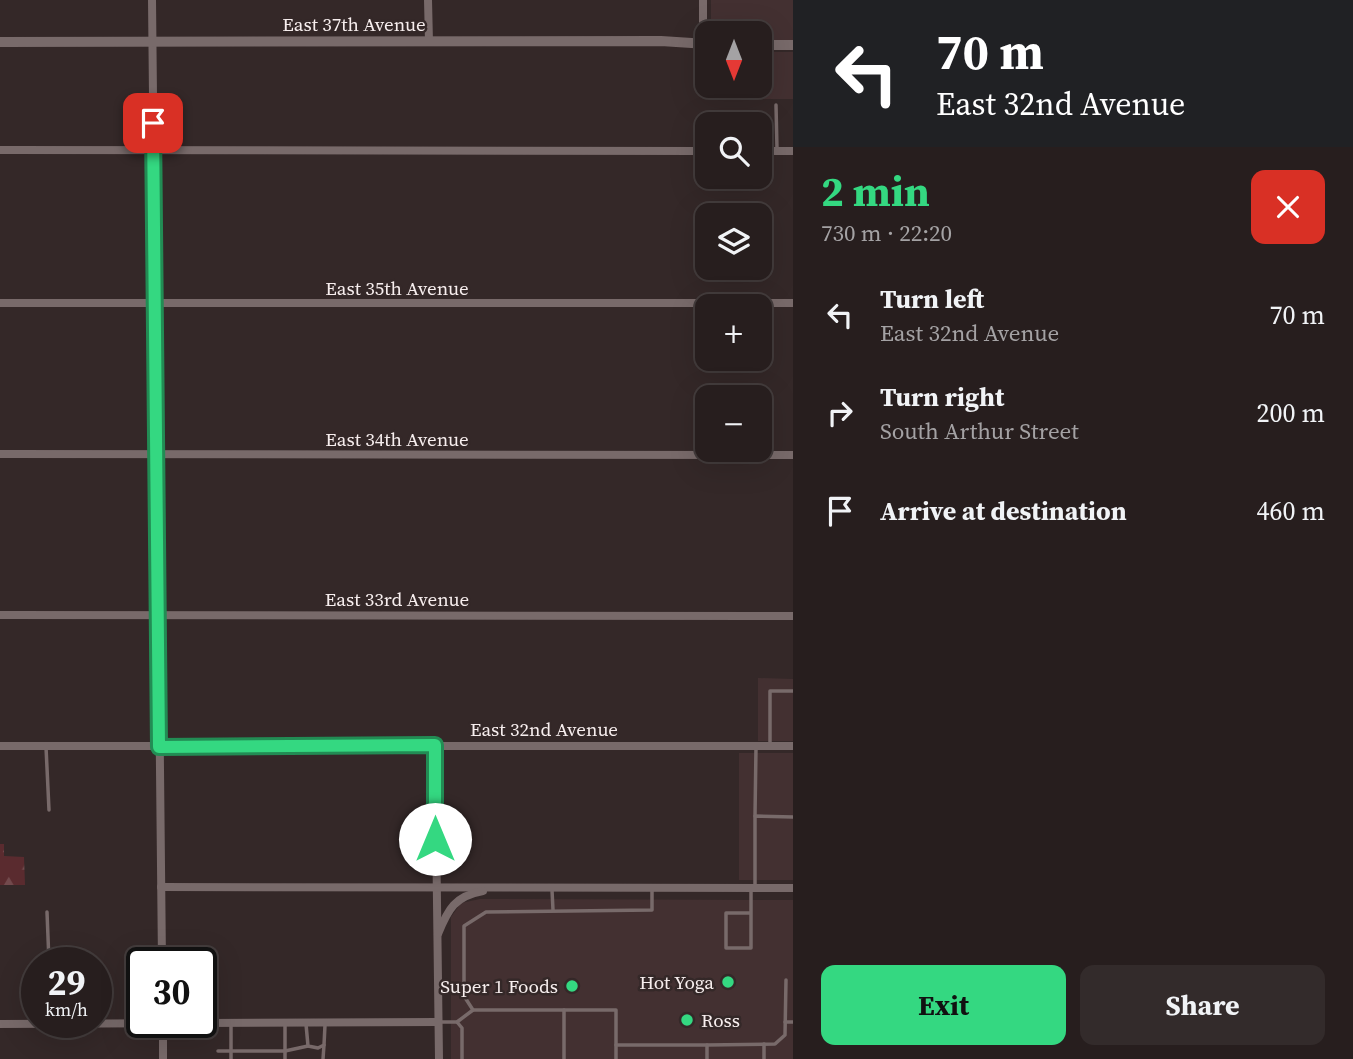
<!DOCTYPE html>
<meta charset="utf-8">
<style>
body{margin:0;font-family:"Source Serif 4",serif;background:#332b2b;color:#f1f3f6;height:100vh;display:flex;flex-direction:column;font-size:26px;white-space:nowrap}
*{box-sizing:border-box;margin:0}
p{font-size:23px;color:#a4a2a4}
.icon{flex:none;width:38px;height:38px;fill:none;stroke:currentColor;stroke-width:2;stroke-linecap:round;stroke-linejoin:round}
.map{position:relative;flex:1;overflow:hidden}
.drawer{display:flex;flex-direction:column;background:#271e1e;width:560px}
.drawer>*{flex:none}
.banner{background:#202124;color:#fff;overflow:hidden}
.needle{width:46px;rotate:180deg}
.controls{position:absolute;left:695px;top:21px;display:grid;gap:14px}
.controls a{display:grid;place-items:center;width:77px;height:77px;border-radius:14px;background:#271e1e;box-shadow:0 7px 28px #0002,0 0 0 2px #433c3c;font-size:35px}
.speed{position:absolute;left:21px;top:947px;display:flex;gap:14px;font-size:35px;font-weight:700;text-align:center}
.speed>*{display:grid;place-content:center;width:91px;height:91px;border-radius:50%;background:#271e1e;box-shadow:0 7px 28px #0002,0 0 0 2px #433c3c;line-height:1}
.speed small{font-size:18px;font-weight:400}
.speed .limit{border:4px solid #111;border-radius:10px;background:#fff;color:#111}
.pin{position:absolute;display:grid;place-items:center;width:60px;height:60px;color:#fff;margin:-30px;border-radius:14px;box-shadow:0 4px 10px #0006}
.me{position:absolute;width:77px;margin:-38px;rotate:0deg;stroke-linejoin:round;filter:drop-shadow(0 0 5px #0008)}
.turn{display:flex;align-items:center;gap:24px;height:147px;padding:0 28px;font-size:32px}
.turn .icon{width:91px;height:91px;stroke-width:2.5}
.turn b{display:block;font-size:49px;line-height:60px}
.round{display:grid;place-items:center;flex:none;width:74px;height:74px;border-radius:14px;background:#332b2b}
.summary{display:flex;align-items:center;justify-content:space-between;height:119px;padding:0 28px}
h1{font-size:42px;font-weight:700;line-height:52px;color:#34d881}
.button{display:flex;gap:14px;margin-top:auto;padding:14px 28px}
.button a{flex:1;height:80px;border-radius:14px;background:#34d881;color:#111;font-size:28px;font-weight:700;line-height:80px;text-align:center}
.button a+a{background:#332b2b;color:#f1f3f6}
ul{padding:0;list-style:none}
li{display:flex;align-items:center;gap:21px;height:98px;padding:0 28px}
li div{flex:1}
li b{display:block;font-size:26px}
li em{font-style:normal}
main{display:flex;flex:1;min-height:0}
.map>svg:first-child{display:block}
.built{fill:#433031}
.forest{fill:url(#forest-firs)}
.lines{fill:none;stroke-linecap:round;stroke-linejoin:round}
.service{stroke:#786a6a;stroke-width:3.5}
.minor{stroke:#786a6a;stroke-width:8}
.tertiary{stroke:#786a6a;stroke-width:10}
.route-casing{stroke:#228c54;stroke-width:18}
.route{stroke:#34d881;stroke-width:12}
.poi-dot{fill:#34d881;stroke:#342828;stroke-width:2.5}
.labels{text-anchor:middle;stroke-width:5;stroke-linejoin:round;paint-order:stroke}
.street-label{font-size:19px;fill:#f7eeee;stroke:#342828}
.poi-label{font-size:19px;fill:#f7eeee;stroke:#342828;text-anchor:end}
</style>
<main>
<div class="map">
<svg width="793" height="1059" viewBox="0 0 793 1059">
<defs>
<pattern id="forest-firs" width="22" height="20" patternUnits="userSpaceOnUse" patternTransform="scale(1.75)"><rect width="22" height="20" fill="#5a2b2f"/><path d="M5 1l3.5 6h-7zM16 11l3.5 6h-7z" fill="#724a4d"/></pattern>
</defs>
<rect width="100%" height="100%" fill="#342828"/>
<g class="built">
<polygon points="711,0 793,0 793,40 760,40 760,33 711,33"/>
<polygon points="760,52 793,52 793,99 751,99 751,86 760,86"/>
<polygon points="758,678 793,679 793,741 758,741"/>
<rect x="739" y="753" width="54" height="127"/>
<polygon points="480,899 793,900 793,1059 451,1059 451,917 461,903"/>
</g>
<polygon class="forest" points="0,844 4,844 4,856 24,857 25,885 0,885"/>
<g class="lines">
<g class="service">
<polyline points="768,47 768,87"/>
<polyline points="776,105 777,149"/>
<polyline points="770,746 770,691 793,691"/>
<polyline points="46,747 49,810"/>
<polyline points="755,816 756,748"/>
<polyline points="755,886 755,816 793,817"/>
<polyline points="552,890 553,910"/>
<polyline points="47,912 49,962"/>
<polyline points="751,913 726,913 726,948 751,948 751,888"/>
<polyline points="473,1010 464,996 464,926 486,912 652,910 652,890"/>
<polyline points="440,1022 457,1022 473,1010 616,1010 616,1059"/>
<polyline points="457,1022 462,1028 462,1059"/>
<polyline points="785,1022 793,1022"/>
<polyline points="231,1023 231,1059"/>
<polyline points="285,1023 285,1059"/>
<polyline points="306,1024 308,1046 318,1048 324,1045 325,1025"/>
<polyline points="764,1044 764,1059"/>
<polyline points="616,1045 707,1045"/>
<polyline points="218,1051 285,1051 308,1046"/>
<polyline points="323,1059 324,1045"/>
<polyline points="564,1059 564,1010"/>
<polyline points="707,1059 707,1045 775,1044 785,1035 786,980"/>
</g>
<g class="minor">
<polyline points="152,0 162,962"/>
<polyline points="428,0 429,42"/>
<polyline points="703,0 703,44"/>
<polyline points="0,150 707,151"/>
<polyline points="760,151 793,151"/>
<polyline points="0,303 793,303"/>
<polyline points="0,454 793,455"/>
<polyline points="0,615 793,616"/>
<polyline points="435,745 439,1059"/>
<polyline points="0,746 793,746"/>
<polyline points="161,887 793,888"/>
<path d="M 438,934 C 448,909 455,896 483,891"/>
<polyline points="163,1022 163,1059"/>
<polyline points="0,1024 438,1022"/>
</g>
<g class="tertiary">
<polyline points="0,42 661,41 707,44"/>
<polyline points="760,45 793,45"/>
</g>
</g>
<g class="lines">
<defs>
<polyline id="route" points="153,123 159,747 435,745 435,839"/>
</defs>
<use href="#route" class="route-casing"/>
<use href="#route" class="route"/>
</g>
<g class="poi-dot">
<circle cx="728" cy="982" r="7"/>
<circle cx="572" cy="986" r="7"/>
<circle cx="687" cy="1020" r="7"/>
</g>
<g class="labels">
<g class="street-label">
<text x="354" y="31">East 37th Avenue</text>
<text x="397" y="295">East 35th Avenue</text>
<text x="397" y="446">East 34th Avenue</text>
<text x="397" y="606">East 33rd Avenue</text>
<text x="544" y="736">East 32nd Avenue</text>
</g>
<g class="poi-label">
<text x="714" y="989">Hot Yoga</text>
<text x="558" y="993">Super 1 Foods</text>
<text x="701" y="1027" text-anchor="start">Ross</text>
</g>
</g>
</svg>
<div class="controls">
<a><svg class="needle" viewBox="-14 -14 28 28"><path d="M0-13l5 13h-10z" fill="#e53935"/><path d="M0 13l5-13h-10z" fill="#a4a2a4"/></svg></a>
<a><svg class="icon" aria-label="search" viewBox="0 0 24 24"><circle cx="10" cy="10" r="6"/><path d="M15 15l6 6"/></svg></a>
<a><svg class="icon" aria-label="layers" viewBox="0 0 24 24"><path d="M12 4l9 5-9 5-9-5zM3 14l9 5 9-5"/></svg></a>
<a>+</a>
<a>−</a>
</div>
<div class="speed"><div>29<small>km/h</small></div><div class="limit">30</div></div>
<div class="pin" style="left:153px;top:123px;background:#d93025"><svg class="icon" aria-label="arrive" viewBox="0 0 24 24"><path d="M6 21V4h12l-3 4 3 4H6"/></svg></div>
<svg class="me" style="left:435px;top:839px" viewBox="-20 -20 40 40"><circle r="19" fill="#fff"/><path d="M0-13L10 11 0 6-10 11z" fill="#34d881"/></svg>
</div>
<section class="drawer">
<div class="banner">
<div class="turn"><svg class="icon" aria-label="left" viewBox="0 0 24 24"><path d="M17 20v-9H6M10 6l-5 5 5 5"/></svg><div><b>70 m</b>East 32nd Avenue</div></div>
</div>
<div class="summary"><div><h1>2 min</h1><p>730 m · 22:20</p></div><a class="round" style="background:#d93025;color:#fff"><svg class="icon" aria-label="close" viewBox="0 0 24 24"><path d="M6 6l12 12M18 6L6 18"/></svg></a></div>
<ul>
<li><svg class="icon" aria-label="left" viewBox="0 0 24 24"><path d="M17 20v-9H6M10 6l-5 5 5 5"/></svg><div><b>Turn left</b><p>East 32nd Avenue</p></div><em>70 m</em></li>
<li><svg class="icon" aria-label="right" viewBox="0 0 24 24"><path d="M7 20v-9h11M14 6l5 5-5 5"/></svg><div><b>Turn right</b><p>South Arthur Street</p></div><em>200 m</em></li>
<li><svg class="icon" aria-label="arrive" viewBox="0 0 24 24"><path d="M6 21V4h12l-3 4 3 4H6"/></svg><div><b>Arrive at destination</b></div><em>460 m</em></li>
</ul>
<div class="button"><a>Exit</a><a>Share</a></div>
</section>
</main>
